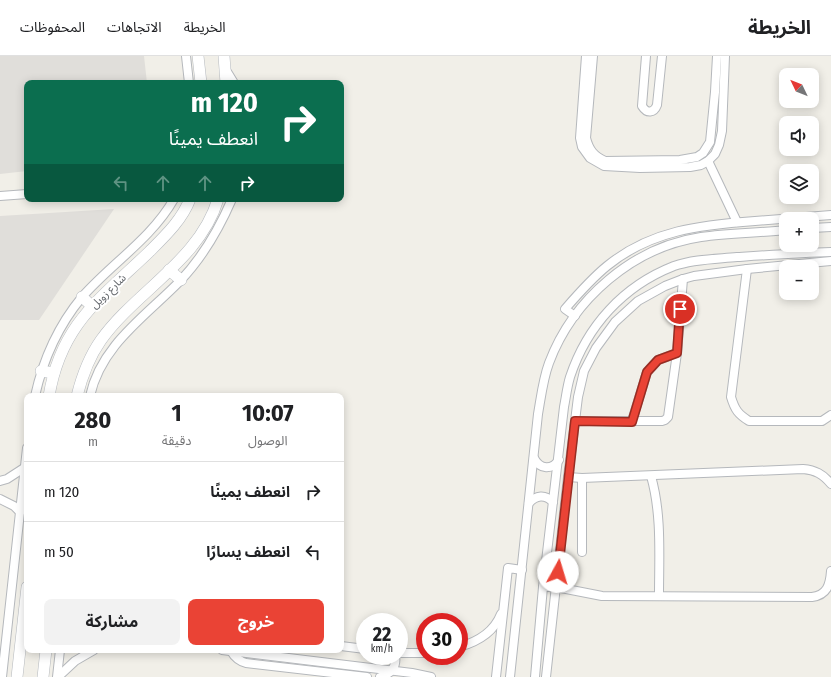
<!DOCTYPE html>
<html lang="ar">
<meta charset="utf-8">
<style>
body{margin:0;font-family:"Fira Sans Condensed","Noto Sans Arabic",sans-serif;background:#f2f2f2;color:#202124;direction:rtl;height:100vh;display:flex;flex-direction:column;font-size:15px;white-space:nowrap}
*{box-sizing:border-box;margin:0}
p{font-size:13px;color:#757577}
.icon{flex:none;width:22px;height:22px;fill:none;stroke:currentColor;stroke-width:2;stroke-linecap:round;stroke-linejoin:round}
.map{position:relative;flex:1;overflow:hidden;direction:ltr}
.side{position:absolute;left:24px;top:337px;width:320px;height:260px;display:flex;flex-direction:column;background:#fff;border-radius:8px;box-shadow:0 2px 10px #0003;direction:rtl}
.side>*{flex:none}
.top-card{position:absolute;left:24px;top:24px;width:320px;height:122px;border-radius:8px;box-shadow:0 2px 10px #0003;direction:rtl;background:#0b6e4f;color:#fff;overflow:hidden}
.needle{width:26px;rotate:313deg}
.tools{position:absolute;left:779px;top:12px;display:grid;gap:8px}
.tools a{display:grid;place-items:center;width:40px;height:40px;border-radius:8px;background:#fff;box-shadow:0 2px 10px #0003;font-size:20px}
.speed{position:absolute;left:356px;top:557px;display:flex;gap:8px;font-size:20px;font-weight:700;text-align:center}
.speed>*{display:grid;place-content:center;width:52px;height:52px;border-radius:50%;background:#fff;box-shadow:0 2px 10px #0003;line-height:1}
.speed small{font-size:10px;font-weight:400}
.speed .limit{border:6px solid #d22;background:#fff;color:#111}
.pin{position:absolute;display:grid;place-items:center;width:34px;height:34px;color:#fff;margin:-17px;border:2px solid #fff;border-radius:50%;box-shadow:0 1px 4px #0007}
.me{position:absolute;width:44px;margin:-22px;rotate:6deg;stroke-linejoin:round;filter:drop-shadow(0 0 3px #0008)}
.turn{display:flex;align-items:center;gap:14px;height:84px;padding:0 20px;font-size:18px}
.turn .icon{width:52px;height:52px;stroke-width:2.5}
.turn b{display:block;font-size:28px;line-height:34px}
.lanes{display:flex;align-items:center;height:38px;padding:0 20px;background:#0003;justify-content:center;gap:20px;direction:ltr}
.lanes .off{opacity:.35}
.eta{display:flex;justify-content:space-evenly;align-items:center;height:68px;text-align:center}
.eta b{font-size:24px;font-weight:700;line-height:28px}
.cta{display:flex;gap:8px;margin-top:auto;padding:8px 20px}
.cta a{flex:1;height:46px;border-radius:8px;background:#ea4335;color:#fff;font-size:16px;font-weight:700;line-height:46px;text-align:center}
.cta a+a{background:#f2f2f2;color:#202124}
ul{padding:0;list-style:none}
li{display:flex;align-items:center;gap:12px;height:60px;padding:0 20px;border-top:1px solid #e0e0e0}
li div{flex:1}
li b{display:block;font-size:15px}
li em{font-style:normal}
header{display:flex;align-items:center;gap:24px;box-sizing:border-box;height:56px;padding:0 20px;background:#fff;border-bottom:1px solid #e0e0e0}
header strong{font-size:19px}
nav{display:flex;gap:22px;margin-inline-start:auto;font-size:14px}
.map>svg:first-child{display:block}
.industrial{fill:#e0deda}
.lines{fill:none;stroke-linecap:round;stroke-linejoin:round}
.minor-casing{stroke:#b5b8bc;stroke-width:10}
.secondary-casing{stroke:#b6babf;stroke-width:12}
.minor{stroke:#fff;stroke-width:8}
.secondary{stroke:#fff;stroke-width:11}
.route-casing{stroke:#982c22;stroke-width:10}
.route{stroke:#ea4335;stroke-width:7}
.labels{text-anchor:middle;stroke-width:4;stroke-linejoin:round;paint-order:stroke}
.street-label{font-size:11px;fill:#5f6368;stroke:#fff}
</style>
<header>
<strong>الخريطة</strong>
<nav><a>الخريطة</a><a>الاتجاهات</a><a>المحفوظات</a></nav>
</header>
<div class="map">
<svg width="831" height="621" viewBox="0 0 831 621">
<rect width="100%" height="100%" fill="#f1efe8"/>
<g class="industrial">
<polygon points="0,0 144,0 147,27 27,27 27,115 0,118"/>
<polygon points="114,153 39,264 0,264 0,160"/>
</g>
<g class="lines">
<defs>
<g id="minor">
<polyline points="186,0 189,27"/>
<polyline points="586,0 580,82 582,91 590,102 604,110 640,112 690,111 701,109 708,105 715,98 719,89 722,75 725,0"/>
<path d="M 593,0 L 586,82 C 589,94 594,100 605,105 L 680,104 L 697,101 L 703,97 L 710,86 L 715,36 L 717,0"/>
<path d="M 646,0 L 642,50 C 647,58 654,57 657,49 L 662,0"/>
<polyline points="226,14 234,27"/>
<polyline points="708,105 737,166"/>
<polyline points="0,140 27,138"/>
<polyline points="812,172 831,171"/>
<path d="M 747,213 L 731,341 C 735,354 738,358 749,365 L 822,365 L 831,359"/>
<path d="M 575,260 L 565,253 C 578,238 591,223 607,210 C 651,174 701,169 755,165 C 781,163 806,161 831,159"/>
<path d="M 35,340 C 43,304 58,270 82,241 C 112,207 151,183 174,143"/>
<path d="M 90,340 C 101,289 146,260 180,225 C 203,201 219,173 232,143"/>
<polyline points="575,365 662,365 665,364 668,361 677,297 683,223"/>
<polyline points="632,365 647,316 658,304 677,297"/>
<path d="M 534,402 C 540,414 552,414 559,404"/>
<path d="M 651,420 C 662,459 659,500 659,540"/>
<path d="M 568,421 L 582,422 L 803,413 C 815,414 823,418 831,428"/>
<polyline points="0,425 7,423 24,412"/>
<polyline points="0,443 14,450 20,456"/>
<path d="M 529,447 C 536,439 545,438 553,446"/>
<polyline points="582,496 582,422"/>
<path d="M 543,531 L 556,531 L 602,540 L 812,541 C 827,539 830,529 831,515"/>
<polyline points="341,590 365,593"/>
<path d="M 459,591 C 477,586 494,576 501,558"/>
<polyline points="222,594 412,617 431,621"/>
<path d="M 231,595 C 235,602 239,605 246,607 L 367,621"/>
<polyline points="399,597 425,597"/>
<polyline points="2,621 27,392"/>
<polyline points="57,621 60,594"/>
<polyline points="58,621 75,605 94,594"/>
<path d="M 380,621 C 391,618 397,611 395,600"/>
<polyline points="496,621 508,512 522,514"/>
<path d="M 510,621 L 538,358 C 541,341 543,323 549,307 C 573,243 633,191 701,181 C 729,177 758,177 786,174"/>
<path d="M 535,621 L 543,531 L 564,351 C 566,341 567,331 570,321 C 587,270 623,230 674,210 C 694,203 717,203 737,201 C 769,199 800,197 831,196"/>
<polyline points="546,621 568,421 578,341 584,315 596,292 615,266 638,245 665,230 683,223 694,220 747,213 831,205"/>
</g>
<g id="secondary">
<polyline points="198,0 201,27"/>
<polyline points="224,0 226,27"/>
<polyline points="169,214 181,224"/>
<polyline points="82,241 92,250"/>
<polyline points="41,315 54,317"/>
<path d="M 49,340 C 61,268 100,243 149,196 C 165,180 182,164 190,143"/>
<path d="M 77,340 C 82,320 89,301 101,284 C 136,235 200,204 218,143"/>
<polyline points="17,621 27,531"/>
<polyline points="43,621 46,594"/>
</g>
</defs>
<use href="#minor" class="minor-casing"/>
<use href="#secondary" class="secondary-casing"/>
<use href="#minor" class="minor"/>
<use href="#secondary" class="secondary"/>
</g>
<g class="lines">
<defs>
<polyline id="route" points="558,516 575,365 632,366 647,316 658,304 677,297 680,253"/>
</defs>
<use href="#route" class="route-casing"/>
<use href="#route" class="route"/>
</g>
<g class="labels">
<g class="street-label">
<text transform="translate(108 235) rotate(-44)" y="4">شارع زويل</text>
</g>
</g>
</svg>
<div class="tools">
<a><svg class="needle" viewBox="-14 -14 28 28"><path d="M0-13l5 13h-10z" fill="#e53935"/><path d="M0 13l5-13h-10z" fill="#757577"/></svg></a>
<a><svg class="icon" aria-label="sound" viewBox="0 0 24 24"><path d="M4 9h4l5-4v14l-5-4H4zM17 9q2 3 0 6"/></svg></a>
<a><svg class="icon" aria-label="layers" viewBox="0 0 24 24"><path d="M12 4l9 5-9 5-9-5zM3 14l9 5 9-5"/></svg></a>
<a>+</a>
<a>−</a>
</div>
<div class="speed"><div>22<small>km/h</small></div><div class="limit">30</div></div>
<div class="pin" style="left:680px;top:253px;background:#d93025"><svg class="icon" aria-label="arrive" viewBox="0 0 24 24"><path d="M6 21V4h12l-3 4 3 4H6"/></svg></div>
<svg class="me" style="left:558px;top:516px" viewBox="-20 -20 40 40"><circle r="19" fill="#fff"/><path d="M0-13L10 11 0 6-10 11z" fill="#ea4335"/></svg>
<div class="top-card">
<div class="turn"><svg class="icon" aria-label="right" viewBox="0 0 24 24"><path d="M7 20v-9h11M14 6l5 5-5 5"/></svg><div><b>120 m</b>انعطف يمينًا</div></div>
<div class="lanes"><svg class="icon off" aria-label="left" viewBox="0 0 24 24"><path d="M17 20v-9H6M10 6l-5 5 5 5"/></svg><svg class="icon off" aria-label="ahead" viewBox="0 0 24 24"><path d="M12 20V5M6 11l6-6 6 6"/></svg><svg class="icon off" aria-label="ahead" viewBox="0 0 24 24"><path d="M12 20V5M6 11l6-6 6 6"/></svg><svg class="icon" aria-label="right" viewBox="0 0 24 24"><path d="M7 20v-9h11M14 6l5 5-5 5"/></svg></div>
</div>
<section class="side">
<div class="eta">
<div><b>10:07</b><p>الوصول</p></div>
<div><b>1</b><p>دقيقة</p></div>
<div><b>280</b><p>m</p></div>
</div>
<ul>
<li><svg class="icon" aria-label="right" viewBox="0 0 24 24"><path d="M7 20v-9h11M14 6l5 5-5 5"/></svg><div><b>انعطف يمينًا</b></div><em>120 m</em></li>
<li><svg class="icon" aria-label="left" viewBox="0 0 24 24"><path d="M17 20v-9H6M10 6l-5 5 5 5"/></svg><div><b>انعطف يسارًا</b></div><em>50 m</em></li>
</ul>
<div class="cta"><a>خروج</a><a>مشاركة</a></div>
</section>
</div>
